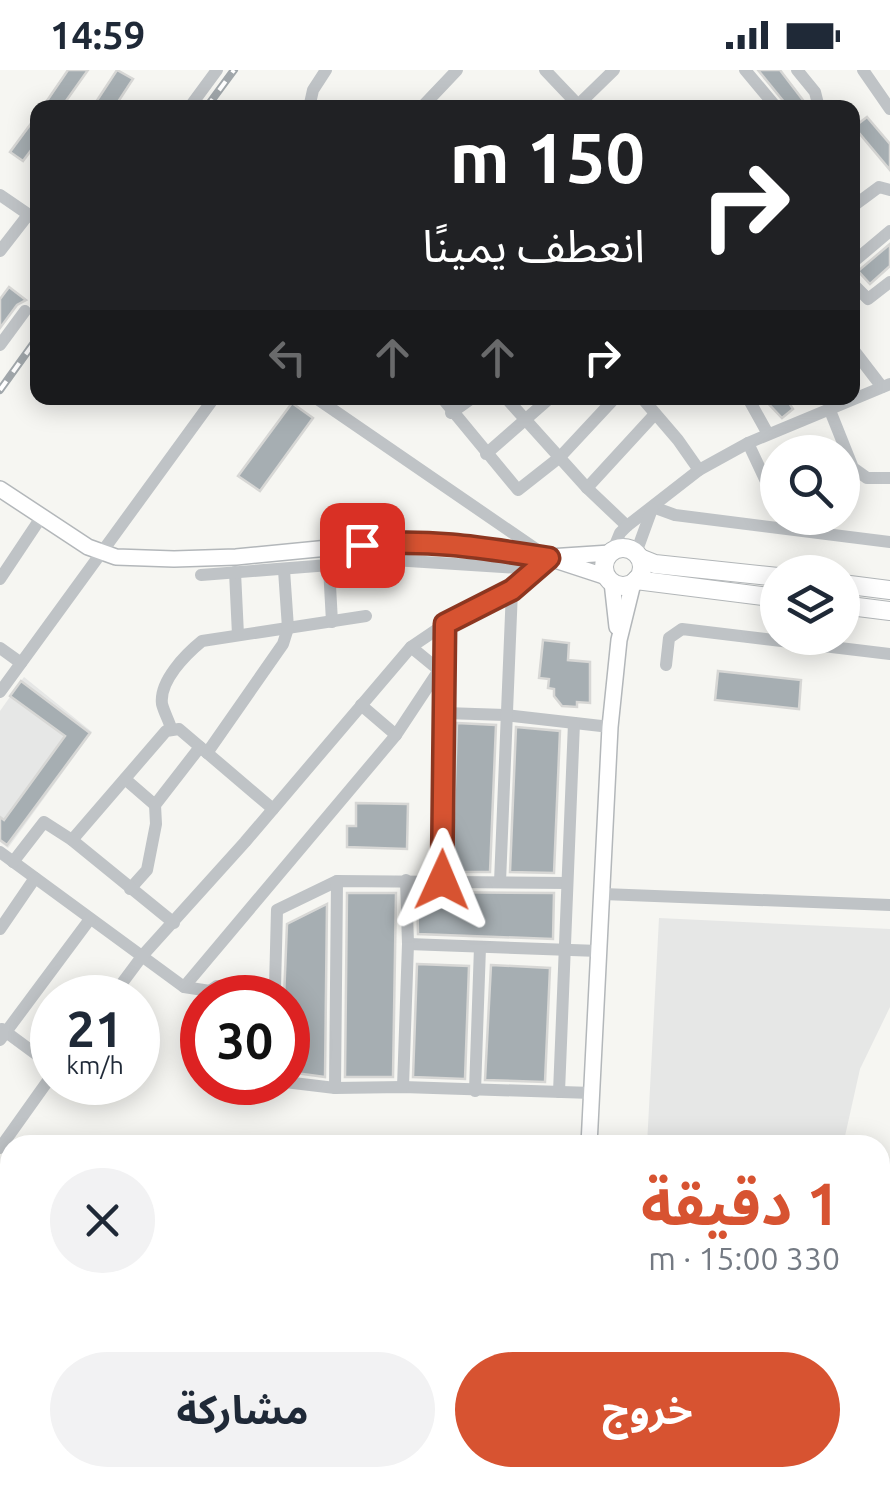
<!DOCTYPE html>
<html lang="ar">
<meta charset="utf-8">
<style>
body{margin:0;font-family:Ubuntu,"Noto Sans Arabic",sans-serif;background:#f2f2f3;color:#1f2937;direction:rtl;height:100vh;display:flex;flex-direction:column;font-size:38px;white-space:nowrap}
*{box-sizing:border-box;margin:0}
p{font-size:32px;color:#747a83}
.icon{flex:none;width:55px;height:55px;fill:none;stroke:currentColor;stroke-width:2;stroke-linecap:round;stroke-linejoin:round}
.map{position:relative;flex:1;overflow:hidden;direction:ltr}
.panel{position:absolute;left:0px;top:1065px;width:890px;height:352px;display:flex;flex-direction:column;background:#fff;border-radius:30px 30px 0 0;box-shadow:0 5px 25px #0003;direction:rtl}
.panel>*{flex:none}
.guide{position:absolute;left:30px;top:30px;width:830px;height:305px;border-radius:20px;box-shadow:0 5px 25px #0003;direction:rtl;background:#202124;color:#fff;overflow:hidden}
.tools{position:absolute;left:760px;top:365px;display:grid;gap:20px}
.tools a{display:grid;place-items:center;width:100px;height:100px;border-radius:50%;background:#fff;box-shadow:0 5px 25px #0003;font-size:50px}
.speed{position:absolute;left:30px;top:905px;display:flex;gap:20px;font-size:50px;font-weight:700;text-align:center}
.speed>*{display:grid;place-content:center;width:130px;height:130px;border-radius:50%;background:#fff;box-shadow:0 5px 25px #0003;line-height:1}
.speed small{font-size:25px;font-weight:400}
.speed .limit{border:15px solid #d22;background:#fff;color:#111}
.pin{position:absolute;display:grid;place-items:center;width:85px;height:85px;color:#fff;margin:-42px;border-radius:20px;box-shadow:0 5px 15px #0006}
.me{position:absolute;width:110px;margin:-55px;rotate:1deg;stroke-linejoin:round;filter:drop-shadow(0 0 8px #0008)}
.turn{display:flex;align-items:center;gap:35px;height:210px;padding:0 50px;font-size:45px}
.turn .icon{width:130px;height:130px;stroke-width:2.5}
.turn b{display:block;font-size:70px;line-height:85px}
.lanes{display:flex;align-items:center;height:95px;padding:0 50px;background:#0003;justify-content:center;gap:50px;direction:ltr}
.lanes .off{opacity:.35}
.round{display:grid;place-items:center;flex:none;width:105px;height:105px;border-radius:52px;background:#f2f2f3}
.headline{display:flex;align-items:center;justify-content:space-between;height:170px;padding:0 50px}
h1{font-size:60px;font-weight:700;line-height:75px;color:#d75331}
.action{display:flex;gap:20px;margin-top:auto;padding:20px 50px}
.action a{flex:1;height:115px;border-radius:60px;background:#d75331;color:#fff;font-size:40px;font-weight:700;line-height:115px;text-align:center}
.action a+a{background:#f2f2f3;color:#1f2937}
.status{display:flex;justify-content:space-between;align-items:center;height:70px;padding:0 50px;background:#fff;direction:ltr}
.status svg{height:28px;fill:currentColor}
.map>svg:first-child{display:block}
.built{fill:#e6e7e6}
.building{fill:#a6aeb2;stroke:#d7d7d5;stroke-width:2.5}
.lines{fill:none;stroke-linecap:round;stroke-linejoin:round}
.major-casing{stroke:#b3b7ba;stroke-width:18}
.highway-casing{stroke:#b2b6b8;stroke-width:20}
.minor{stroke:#bfc3c6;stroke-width:12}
.major{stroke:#fff;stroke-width:15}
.highway{stroke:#fff;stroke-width:18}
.rail-casing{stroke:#a1a7ab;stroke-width:8}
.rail{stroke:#fff;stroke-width:4;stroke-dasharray:11;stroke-linecap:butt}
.route-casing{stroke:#8c3620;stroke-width:25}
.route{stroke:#d75331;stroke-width:18}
</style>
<div class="status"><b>14:59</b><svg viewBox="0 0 49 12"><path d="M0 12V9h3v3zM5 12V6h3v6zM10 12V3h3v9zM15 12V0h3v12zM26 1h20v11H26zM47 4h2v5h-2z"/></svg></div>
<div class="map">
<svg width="890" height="1417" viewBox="0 0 890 1417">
<rect width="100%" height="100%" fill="#f6f6f2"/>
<g class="built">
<polygon points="24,607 92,662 8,778 0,772 0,641"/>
<polygon points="659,848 890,859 890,937 860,999 843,1075 647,1075"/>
</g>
<g class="building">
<polygon points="68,0 88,0 61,38 42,38"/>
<polygon points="117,0 133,9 114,38 92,38"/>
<polygon points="758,0 780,0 809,38 789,38"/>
<polygon points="38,44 38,71 23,91 10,82"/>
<polygon points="867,47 890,74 890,100 854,57"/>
<polygon points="890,174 890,196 870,214 858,201"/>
<polygon points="9,217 26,230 17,235 0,258 0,229"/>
<polygon points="763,328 796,328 789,333 793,339 782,348"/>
<polygon points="292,333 313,348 260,421 238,406"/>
<polygon points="543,570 569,573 568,590 590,592 590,633 577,632 577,637 562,636 554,626 554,619 548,618 549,609 539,608"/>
<polygon points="718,601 801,610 799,639 715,630"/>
<polygon points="21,611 90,663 7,775 0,770 0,747 4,750 65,666 10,626"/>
<polygon points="457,653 496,655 490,802 452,802"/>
<polygon points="516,657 560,661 554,803 510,802"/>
<polygon points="356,733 408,734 407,779 347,777 347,756 356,756"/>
<polygon points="417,822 554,823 553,869 418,864"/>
<polygon points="347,823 396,823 393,1007 345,1007"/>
<polygon points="327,834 325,1007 288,1002 288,928 284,928 287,854"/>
<polygon points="417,894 469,896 465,1009 413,1007"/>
<polygon points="491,895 550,898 545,1012 485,1010"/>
<polygon points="769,1408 867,1408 862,1417 764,1417"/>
</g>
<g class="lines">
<defs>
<g id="major">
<polyline points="0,419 88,477 116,487 174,489 236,487 400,471 456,473 549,488 607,507"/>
<polyline points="549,487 610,483"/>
<polyline points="612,512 617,557"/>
<polyline points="589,1075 610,657 619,570 633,513"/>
<polyline points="575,1417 576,1408"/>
</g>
<g id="highway">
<circle cx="623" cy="497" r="19"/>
<polyline points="640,488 655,494 778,507"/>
<polyline points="636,510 778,528"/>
<polyline points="842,514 890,520"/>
<polyline points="842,535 890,541"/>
</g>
</defs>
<use href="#major" class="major-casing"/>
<use href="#highway" class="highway-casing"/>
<g class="minor">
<polyline points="545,0 581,38"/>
<polyline points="745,0 777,38"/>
<polyline points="797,0 815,22 819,38"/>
<polyline points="863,0 890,39"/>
<polyline points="578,35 614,0"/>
<polyline points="189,38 217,0"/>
<polyline points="309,38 313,20 326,0"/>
<polyline points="421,38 457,0"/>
<polyline points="0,125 38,151"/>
<polyline points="852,137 879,117 890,120"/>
<polyline points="0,181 28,145"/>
<polyline points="852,193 890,161"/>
<polyline points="852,213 868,229 890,212"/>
<polyline points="0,275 25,241"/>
<polyline points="852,278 882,317"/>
<polyline points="442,328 518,420 560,387 615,328"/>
<polyline points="506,328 587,418 627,456"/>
<polyline points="642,328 678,370 699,400"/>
<polyline points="748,328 768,364"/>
<polyline points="829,338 853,398 867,408 890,408"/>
<polyline points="451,343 472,328"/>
<polyline points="748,373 778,437"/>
<polyline points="486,384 550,328"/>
<polyline points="587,418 655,344"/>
<polyline points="653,437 675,445 890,472"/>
<polyline points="613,480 620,463 627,456 699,400 748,373 890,314"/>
<polyline points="636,483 652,439"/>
<polyline points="329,497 332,552"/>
<polyline points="235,502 238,565"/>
<polyline points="201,505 393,490 534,499"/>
<polyline points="0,509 42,446"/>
<polyline points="411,577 439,600"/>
<polyline points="0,578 21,593"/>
<polyline points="666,595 669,568 682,559 890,584"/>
<polyline points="0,622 214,328"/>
<polyline points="361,635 396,665"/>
<polyline points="445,643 505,645 610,657"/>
<path d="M 171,658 C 169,651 164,642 162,634 C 159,611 186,584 202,571 L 366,546"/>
<polyline points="207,683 283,574 288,558 284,500"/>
<polyline points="125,709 155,735"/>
<polyline points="0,782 184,917 210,921"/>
<polyline points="13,792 44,752 72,770"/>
<polyline points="442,810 445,554"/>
<polyline points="500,812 512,520"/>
<polyline points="130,819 147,800 156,754 155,735 200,677"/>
<polyline points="603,824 890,835"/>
<polyline points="174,853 72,770 166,661 179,659 273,739"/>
<polyline points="0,859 35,808"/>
<polyline points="408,874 599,881"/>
<polyline points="184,917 396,665 439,600 445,596"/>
<polyline points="111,928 143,885 245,772 411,577 445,554 512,520 549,488 316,328"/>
<polyline points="209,928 210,921 217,916 275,917 277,840 337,811 567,813"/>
<polyline points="2,959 52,996"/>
<polyline points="0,970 90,849"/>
<polyline points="74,1012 96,1028"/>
<polyline points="285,1012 335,1018 403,1017 592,1023"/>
<polyline points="403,1017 408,874 406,810"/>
<polyline points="335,1018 337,811"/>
<polyline points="475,1021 480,877"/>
<polyline points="559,1022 574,653"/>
<polyline points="0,1078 52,1005"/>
<polyline points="0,1319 9,1319"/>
</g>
<use href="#major" class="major"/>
<use href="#highway" class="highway"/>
<defs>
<g id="rail">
<polyline points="206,38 234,0"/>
<polyline points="0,320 38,267"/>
</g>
</defs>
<use href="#rail" class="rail-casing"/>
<use href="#rail" class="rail"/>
</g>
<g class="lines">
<defs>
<path id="route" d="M 362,475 C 426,468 485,478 549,488 L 512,520 L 445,554 L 442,810"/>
</defs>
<use href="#route" class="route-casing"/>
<use href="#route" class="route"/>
</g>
</svg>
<div class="tools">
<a><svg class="icon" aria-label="search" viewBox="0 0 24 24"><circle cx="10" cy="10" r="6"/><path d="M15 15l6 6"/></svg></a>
<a><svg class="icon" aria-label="layers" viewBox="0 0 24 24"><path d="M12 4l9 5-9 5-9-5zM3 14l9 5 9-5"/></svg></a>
</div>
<div class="speed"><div>21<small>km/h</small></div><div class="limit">30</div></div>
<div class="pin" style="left:362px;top:475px;background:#d93025"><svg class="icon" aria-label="arrive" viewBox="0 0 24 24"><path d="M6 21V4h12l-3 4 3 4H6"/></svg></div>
<svg class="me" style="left:442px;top:810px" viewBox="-20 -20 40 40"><path d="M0-17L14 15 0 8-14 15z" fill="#d75331" stroke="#fff" stroke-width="4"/></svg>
<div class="guide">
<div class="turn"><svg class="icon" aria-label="right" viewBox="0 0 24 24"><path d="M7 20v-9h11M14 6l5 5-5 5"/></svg><div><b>150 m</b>انعطف يمينًا</div></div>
<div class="lanes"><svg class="icon off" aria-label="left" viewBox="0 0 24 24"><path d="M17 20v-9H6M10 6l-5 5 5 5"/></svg><svg class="icon off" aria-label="ahead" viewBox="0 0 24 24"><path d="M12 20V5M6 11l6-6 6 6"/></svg><svg class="icon off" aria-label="ahead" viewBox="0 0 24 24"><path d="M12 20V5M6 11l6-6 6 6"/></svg><svg class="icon" aria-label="right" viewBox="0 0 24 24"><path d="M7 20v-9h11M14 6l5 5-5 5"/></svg></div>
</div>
<section class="panel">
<div class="headline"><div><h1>1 دقيقة</h1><p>330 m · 15:00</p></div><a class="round"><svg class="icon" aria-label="close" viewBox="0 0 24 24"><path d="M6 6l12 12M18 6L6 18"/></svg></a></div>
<div class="action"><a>خروج</a><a>مشاركة</a></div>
</section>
</div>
